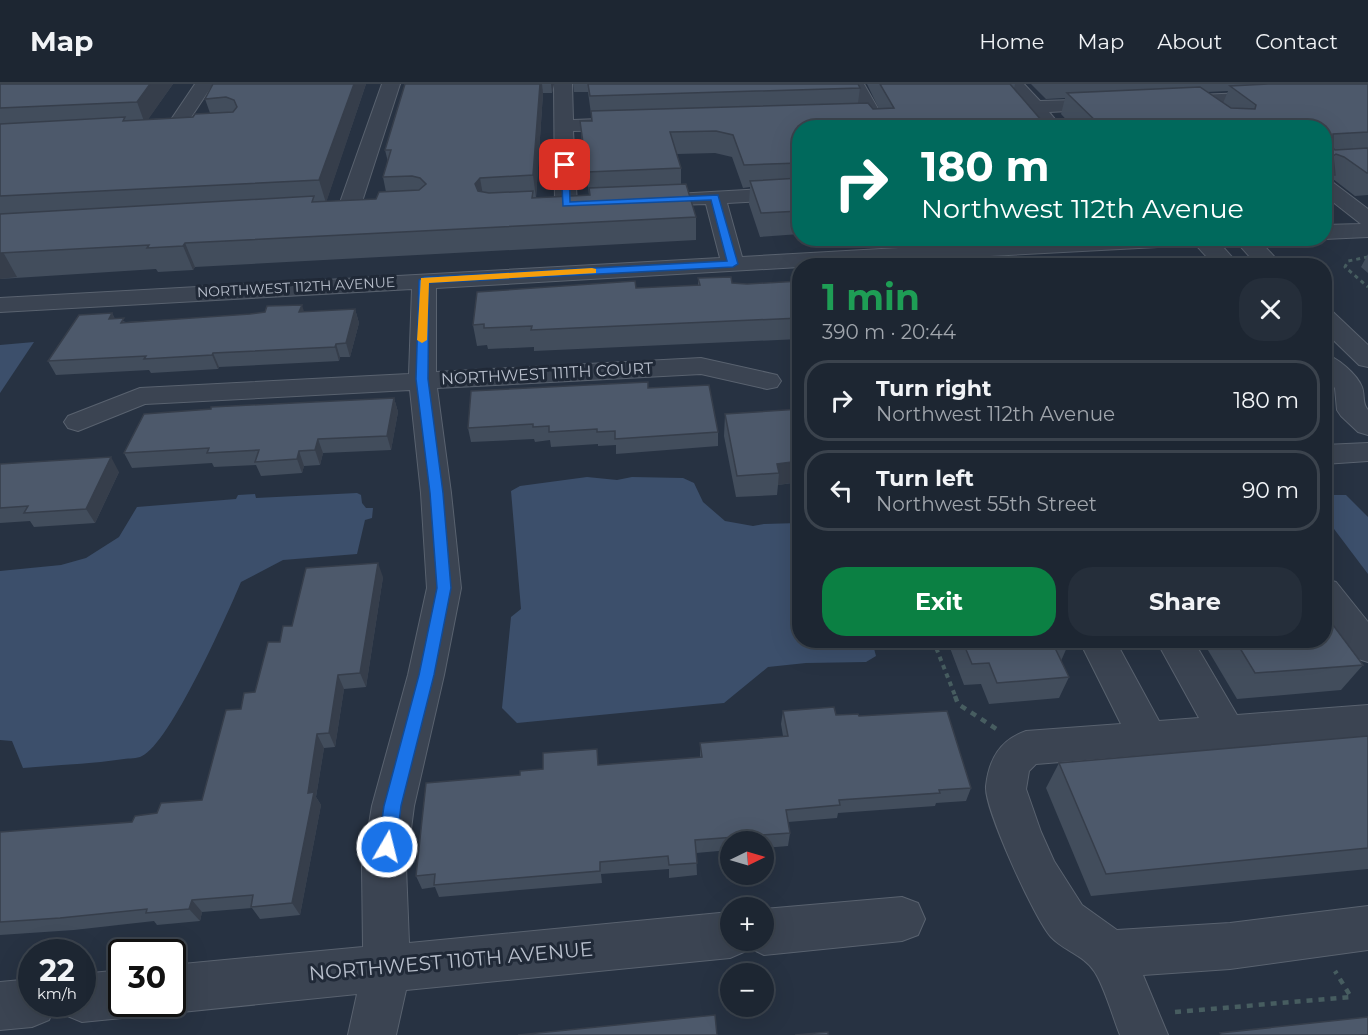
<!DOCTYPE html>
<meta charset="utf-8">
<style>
body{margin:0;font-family:Montserrat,sans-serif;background:#252e3a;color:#f1f3f6;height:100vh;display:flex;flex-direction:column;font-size:22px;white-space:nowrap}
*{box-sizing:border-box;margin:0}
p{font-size:20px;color:#a0a5ac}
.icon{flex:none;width:33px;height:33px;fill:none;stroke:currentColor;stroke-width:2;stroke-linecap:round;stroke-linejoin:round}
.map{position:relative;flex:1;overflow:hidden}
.details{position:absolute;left:792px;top:174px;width:540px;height:390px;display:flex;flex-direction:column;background:#1d2632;border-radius:24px;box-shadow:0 6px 24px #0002,0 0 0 2px #3b434d}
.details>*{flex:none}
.top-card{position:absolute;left:792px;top:36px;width:540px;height:126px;border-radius:24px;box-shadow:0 6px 24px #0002,0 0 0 2px #3b434d;background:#00695c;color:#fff;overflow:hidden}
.needle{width:39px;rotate:85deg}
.tools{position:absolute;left:720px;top:747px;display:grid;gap:12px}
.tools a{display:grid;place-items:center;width:54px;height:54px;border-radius:50%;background:#1d2632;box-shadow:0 6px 24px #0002,0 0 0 2px #3b434d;font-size:30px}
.speed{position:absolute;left:18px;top:855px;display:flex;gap:12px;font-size:30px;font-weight:700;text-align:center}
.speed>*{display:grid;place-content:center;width:78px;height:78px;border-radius:50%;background:#1d2632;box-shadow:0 6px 24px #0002,0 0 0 2px #3b434d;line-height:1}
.speed small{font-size:15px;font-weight:400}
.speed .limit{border:3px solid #111;border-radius:9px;background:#fff;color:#111}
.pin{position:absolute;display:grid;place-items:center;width:51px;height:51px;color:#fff;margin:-26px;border-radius:12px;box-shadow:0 3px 9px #0006}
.me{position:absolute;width:66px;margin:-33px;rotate:8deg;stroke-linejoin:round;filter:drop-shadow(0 0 4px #0008)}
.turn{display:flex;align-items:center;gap:21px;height:126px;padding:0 30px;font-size:27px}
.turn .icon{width:78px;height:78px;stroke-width:2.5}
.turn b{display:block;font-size:42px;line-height:51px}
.round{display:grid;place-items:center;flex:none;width:63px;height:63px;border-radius:24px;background:#252e3a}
.head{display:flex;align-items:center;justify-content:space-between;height:102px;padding:0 30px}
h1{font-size:36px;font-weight:700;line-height:45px;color:#1e9e55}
.primary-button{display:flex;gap:12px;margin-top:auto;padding:12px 30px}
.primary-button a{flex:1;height:69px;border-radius:24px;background:#0b8043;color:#fff;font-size:24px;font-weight:700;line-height:69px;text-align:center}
.primary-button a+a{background:#252e3a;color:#f1f3f6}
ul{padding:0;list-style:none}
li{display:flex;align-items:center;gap:18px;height:81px;margin:0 12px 9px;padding:0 18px;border:3px solid #3b434d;border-radius:24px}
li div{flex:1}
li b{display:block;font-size:22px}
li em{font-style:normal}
header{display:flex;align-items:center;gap:36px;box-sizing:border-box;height:84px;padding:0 30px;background:#1d2632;border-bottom:2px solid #3b434d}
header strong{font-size:28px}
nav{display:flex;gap:33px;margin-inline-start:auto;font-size:21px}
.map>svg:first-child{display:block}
.water{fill:#3c4f6b}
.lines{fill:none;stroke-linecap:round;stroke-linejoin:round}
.minor-casing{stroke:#59626f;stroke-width:2}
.path-far2{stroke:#475d60;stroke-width:3;stroke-dasharray:4 4;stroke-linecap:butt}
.path-far1{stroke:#475d60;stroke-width:4;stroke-dasharray:4.5 4.5;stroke-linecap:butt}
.path{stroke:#475d60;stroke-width:4.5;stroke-dasharray:6 6;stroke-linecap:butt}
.minor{fill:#3b4452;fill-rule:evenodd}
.wall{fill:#424d5c;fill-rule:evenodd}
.shaded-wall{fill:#363e4b}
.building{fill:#4d596b;stroke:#363e4b;stroke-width:1.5}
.route{fill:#1a73e8;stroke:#114b97;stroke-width:1.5}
.slow{fill:#f59e0b}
.labels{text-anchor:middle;stroke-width:6;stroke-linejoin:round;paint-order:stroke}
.far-street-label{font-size:14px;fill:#b8bfcc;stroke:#202937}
.street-label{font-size:16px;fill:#b8bfcc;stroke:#202937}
.near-street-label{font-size:20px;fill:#b8bfcc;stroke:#202937}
</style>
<header>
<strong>Map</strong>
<nav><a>Home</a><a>Map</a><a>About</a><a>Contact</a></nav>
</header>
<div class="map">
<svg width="1368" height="951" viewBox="0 0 1368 951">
<rect width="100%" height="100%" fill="#273242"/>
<g class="water">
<polygon points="34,258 0,309 0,261"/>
<polygon points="587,393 617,396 632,393 683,394 694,399 703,418 725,437 753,442 764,440 799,439 800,556 872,557 876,572 866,578 806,579 768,583 724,619 517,639 502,624 511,533 521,525 511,407 520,402"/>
<path d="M 357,409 L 361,411 L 362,419 L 366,424 L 373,424 L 372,434 L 365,436 L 357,470 L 283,476 L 241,498 C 227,531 170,659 142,672 C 137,675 129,674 124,675 C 91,680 57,681 23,684 L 12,657 L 0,656 L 0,487 L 61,481 L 86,474 L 119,453 L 137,423 L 236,415 L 238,411 L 255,410 L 256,414 Z"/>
<polygon points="1325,411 1346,411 1368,433 1368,490 1325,433"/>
</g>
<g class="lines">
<defs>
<g id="minor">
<polygon points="195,0 213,0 180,50 166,50 164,46"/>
<polygon points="382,0 400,0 359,127 356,132 348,133 340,132 337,127"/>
<polygon points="554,0 572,0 573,36 625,34 632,36 634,40 632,44 625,46 573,47 577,121 573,125 566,127 559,125 555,121"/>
<polygon points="846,0 864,0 889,44 870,44"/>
<polygon points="1006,0 1024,0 1040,17 1109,15 1115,16 1118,20 1115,24 1109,25 1049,28 1059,40 1057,44 1043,44"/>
<polygon points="1271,8 1277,9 1280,13 1277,17 1172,22 1166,21 1163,17 1166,13 1172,12"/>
<polygon points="1324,95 1331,97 1368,125 1368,153 1324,155 1324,141 1361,140 1324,111"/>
<polygon points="800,103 800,115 727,119 742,173 1074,154 1215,154 1240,182 1215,182 1196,161 800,182 800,183 436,204 436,288 701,274 777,291 781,297 777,303 767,305 701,290 437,304 451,409 461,504 444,591 414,722 406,783 409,859 730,828 730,856 764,856 764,825 902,813 918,819 925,835 918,851 902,857 764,871 748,863 746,867 730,874 406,906 396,951 348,951 357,910 172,929 155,922 154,920 172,920 172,881 363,863 362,783 372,722 408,591 427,504 421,409 410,306 145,320 78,347 68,344 64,338 68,332 140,304 409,290 412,205 0,228 0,214 720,174 706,120 647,122 640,120 637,116 640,112"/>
<polygon points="1233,154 1257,154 1283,182 1258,182"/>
<polygon points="1324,226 1333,228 1368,261 1368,283 1359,281 1324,247"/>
<path d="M 1324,270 C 1337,273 1357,290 1362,303 C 1365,311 1362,320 1368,326 L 1368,351 L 1358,348 L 1341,332 L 1337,326 L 1335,304 L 1324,294 Z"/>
<polygon points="1368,359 1368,377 1324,380 1324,361"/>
<polygon points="1324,495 1336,498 1368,538 1368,578 1355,574 1324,533"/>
<path d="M 1079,556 L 1115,556 L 1159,637 L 1199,634 L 1156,556 L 1193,556 L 1237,631 L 1368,621 L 1368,653 L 1036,680 L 1029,687 L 1026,705 L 1041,748 L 1054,777 L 1082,821 L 1117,846 L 1230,839 L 1368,822 L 1368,866 L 1230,885 L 1143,891 L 1168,951 L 1120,951 C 1113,934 1104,901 1094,887 C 1085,872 1063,866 1051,853 C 1035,836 984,724 986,702 C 989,675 1000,656 1026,647 L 1121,640 Z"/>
<polygon points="122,886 122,920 142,920 139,927 122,934 82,938 65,931 60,920 82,920 82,890"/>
<polygon points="32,895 32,920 56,920 49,936 32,943 0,946 0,898"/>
</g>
</defs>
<use href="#minor" class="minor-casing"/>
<polyline class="path-far2" points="1368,173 1348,177 1345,183 1368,203"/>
<polyline class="path-far1" points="933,556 956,614"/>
<g class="path">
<polyline points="955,612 958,620 998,646"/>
<polyline points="1175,928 1351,913 1335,887"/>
</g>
<use href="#minor" class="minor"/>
</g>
<g class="wall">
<polygon points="0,0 173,0 148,35 193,33 210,29 205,15 366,0 326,118 376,115 386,108 383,93 388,78 385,66 405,0 554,0 552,9 543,9 536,114 589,111 582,59 580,37 592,37 588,8 574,8 573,0 858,0 860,4 858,19 873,25 879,25 867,0 1015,0 1014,5 800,44 800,150 760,153 749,120 750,103 743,104 732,73 715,69 677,70 681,84 681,100 696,133 696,156 195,183 193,186 158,188 156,185 0,195"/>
<path d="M 1031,0 L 1368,0 L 1368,111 L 1355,112 L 1333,95 L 1324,112 L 1324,44 L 1074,44 L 1061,30 L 1065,14 L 1046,15 ZM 1228,7 L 1223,19 L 1207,8 Z"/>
<polygon points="1368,170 1368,189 1361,183"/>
<polygon points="698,194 732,199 747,200 800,197 800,255 534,267 534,263 488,265 487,261 477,262 473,241 636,204 698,202"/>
<polygon points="355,225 359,239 350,273 340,273 339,277 219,283 218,285 151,289 149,286 56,291 48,277 112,229 115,235 126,238"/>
<polygon points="648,304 718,348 718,362 616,370 616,361 598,362 598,360 551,363 550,356 535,358 534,355 471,358 468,344"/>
<polygon points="394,314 398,328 391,366 323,369 320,381 304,382 302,389 261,392 256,381 214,383 212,379 132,384 124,369"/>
<polygon points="800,325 800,398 778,401 777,411 736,413 724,352 725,330"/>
<polygon points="0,380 119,388 95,439 34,443 30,437 0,439"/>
<polygon points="383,493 366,603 344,605 335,663 324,664 316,713 321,721 300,831 260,835 252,824 202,828 200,837 157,841 154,837 74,846 0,851 0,748 132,738 157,729 202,716 241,625 255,608 280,558 292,542"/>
<polygon points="947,556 1066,556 1068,561 1061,577 1069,593 1059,614 989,620 981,600 964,601"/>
<polygon points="1202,556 1324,556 1363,581 1341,606 1237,615"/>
<polygon points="783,627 859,632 971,704 966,717 936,719 935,722 838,729 837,734 788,738 790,749 788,762 764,764 764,758 730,758 730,766 696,769 697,791 669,794 669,785 601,790 602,799 439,813 435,803 422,805 416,792 520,691 599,681 700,673 700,659 783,652 781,640"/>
<polygon points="1368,652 1368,785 1091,812 1046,704 1059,679"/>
</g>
<g class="shaded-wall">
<polygon points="150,0 173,0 145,40 137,18"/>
<polygon points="354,0 366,0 326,119 319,96"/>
<polygon points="540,0 542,0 543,9 536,114 533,91"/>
<polygon points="551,0 554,0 552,9"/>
<polygon points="480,94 484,117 475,100"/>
<polygon points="185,159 195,183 193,186 183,162"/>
<polygon points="3,168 17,193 0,195 0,169"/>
<polygon points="302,221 306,234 299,228"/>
<polygon points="355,225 359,239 350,273 346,259"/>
<polygon points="112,229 119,243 109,235"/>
<polygon points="336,260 340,273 339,277 335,263"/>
<polygon points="213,269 219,283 218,285 212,271"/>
<polygon points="394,314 398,328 391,366 387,352"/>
<polygon points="318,355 323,369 320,381 315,366"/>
<polygon points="299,367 304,382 302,389 297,375"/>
<polygon points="111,373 119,388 95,439 86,425"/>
<polygon points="793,377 791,399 778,401 779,389 777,380"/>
<polygon points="378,479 383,493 366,603 360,589"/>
<polygon points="338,591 344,605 335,663 329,649"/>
<polygon points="317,650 324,664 316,713 321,721 300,831 292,819"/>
<polygon points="192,816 202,828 200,837 189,825"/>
</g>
<g class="building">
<polygon points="0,0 150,0 137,18 0,24"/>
<polygon points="213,0 354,0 319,96 0,112 0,40 125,33 123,37 193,33 195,30 233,28 237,23 234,16 226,13 205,15"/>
<polygon points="405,0 540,0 533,91 480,94 475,100 478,107 489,109 533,107 532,114 590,111 589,104 686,100 696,133 185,159 183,162 147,164 149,161 0,169 0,130 314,112 312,118 376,115 379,108 419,106 426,100 420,94 412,92 383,93 391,66 385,66"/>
<polygon points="588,0 858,0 860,4 590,12"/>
<polygon points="880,0 1010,0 1048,44 800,44 800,79 744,81 733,51 716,47 670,48 681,84 587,88 580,37 592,37 591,27 868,19 873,25 894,24"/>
<polygon points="1268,0 1368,0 1368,48 1333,50 1333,64 1335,66 1368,64 1368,89 1367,89 1344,73 1336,70 1333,72 1335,91 1324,91 1324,44 1103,44 1067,9 1200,3 1231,24 1255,25 1256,21 1230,2"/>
<polygon points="800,94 800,127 761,129 750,97"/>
<polygon points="1159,176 1164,182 1040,182"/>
<polygon points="731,193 732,199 747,200 800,197 800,234 531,246 532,242 484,244 484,240 473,241 477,208 635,197 636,204 700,201 698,194"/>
<polygon points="302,221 299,228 355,225 346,259 336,260 335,263 213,269 212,271 144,275 146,272 48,277 79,231 112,229 109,235 124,234 121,239 250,230 265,228 267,222"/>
<polygon points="648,298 648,304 709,301 718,348 615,355 615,347 597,348 597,345 549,348 549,342 533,343 533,340 468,344 471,307"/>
<polygon points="394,314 387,352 318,355 315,366 299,367 297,375 255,378 259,366 207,369 209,364 124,369 144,330 211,325 211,323"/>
<polygon points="800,325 800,377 777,380 779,389 737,392 725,330"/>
<polygon points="111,373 86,425 24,429 28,422 0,424 0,380"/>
<polygon points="378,479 360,589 338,591 329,649 317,650 308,709 314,708 292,819 251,823 253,811 192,816 189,825 146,829 147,825 60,834 0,838 0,748 132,738 135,732 157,729 161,719 202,716 226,626 241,625 244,609 255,608 268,558 280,558 283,542 292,542 306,484"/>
<polygon points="1324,529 1363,581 1255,589 1235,556 1324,556"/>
<polygon points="962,556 1066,556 1068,561 1054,562 1069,593 997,599 989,579 972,580"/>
<polygon points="834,623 836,631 858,630 859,632 947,627 971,704 939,706 940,709 839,716 840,721 786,726 790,749 695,756 697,779 669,781 668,772 600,778 600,787 434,801 435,790 416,792 426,699 520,691 520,687 543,685 543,669 597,665 598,681 702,673 700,659 788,652 783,627"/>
<polygon points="1368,652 1368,764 1106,790 1059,679"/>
<polygon points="715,931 717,951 518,951"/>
<polygon points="1368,933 1368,951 1221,951 1220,949"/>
<polygon points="828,948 828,951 795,951"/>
</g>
<polygon class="route" points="565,79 569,81 570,118 718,111 738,180 733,183 429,199 428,295 443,409 451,504 434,591 401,722 396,763 394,769 387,771 381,769 378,763 384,722 419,591 437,504 430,409 416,295 419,196 424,193 727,177 711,116 563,122 561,81"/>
<polygon class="slow" points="592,184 596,185 596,189 429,199 427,256 422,259 417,256 421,194"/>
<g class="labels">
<g class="far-street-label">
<text transform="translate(296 203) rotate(-3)" y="5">NORTHWEST 112TH AVENUE</text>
</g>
<g class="street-label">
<text transform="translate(547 289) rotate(-3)" y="6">NORTHWEST 111TH COURT</text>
</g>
<g class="near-street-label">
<text transform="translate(451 877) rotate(-5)" y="7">NORTHWEST 110TH AVENUE</text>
</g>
</g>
</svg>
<div class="tools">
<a><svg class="needle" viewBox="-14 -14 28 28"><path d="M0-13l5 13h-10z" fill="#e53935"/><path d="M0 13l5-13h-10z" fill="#a0a5ac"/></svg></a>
<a>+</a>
<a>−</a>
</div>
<div class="speed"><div>22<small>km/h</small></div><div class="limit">30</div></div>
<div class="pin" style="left:565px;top:81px;background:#d93025"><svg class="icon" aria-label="arrive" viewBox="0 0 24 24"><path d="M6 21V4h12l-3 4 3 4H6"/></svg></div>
<svg class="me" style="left:387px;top:763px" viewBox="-20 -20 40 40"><circle r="17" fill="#1a73e8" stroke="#fff" stroke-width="3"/><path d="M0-11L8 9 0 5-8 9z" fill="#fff"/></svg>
<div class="top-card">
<div class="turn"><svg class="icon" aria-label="right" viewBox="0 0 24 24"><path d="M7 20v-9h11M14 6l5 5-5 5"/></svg><div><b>180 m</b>Northwest 112th Avenue</div></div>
</div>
<section class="details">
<div class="head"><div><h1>1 min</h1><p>390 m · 20:44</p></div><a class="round"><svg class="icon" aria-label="close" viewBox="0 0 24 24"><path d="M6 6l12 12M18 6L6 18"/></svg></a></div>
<ul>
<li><svg class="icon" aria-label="right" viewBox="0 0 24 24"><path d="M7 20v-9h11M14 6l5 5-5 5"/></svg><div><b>Turn right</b><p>Northwest 112th Avenue</p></div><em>180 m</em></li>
<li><svg class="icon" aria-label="left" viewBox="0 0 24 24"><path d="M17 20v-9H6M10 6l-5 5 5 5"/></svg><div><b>Turn left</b><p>Northwest 55th Street</p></div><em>90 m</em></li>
</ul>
<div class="primary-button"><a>Exit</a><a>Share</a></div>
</section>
</div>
